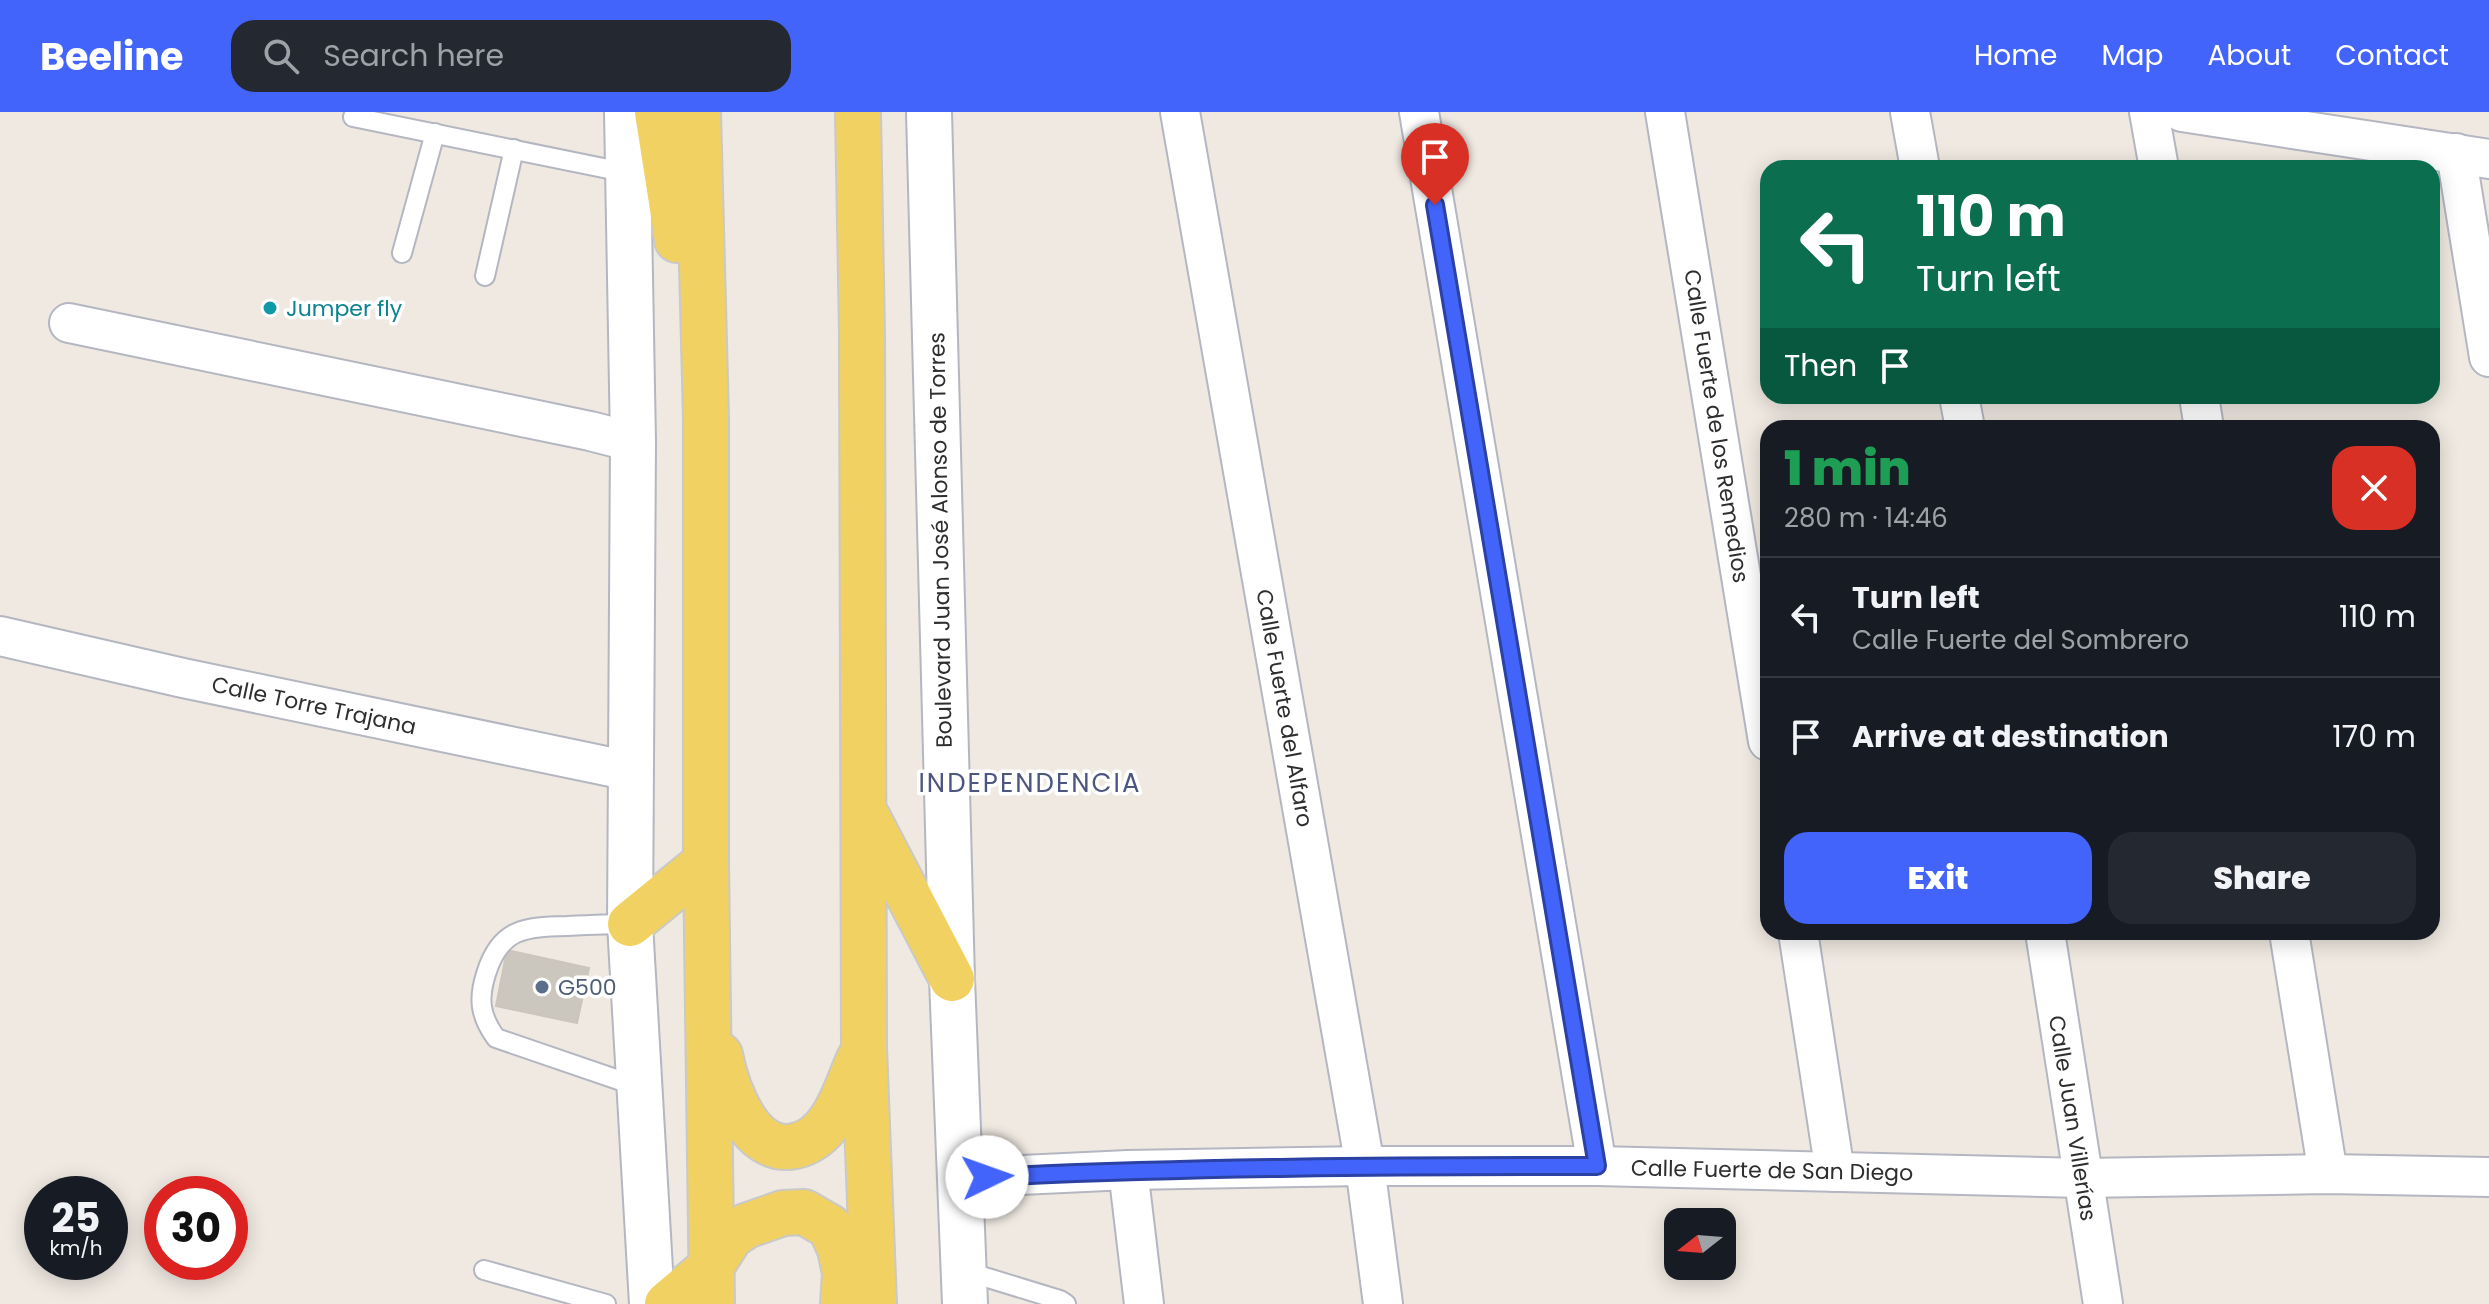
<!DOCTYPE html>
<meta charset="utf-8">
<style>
body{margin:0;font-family:Poppins,sans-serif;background:#242831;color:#f1f3f6;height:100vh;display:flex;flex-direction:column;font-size:30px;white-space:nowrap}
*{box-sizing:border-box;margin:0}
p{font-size:26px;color:#9ea1a6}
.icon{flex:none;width:44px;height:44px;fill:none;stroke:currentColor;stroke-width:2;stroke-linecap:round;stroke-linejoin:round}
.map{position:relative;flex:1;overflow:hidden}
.drawer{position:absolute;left:1760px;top:308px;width:680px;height:520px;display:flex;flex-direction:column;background:#171b24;border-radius:24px;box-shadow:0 4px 20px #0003}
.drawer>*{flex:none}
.hud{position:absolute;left:1760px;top:48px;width:680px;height:244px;border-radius:24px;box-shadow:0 4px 20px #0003;background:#0b6e4f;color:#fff;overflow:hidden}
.needle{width:52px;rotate:253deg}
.buttons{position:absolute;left:1664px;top:1096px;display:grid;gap:16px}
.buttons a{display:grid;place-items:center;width:72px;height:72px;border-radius:16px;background:#171b24;box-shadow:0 4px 20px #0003;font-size:40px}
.speed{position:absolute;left:24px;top:1064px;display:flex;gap:16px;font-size:40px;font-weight:700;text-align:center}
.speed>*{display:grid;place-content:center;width:104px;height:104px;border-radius:50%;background:#171b24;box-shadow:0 4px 20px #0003;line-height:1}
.speed small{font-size:20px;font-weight:400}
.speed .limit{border:12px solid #d22;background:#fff;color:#111}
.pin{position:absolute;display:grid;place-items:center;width:68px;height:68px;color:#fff;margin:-82px -34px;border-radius:50% 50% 50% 0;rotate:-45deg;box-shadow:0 0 8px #0007}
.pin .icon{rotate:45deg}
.me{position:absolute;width:88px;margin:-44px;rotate:87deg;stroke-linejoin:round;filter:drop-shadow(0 0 6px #0008)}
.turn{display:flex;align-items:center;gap:28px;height:168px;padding:0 24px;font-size:36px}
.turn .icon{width:104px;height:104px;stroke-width:2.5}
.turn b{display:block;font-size:56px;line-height:68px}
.then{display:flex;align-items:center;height:76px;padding:0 24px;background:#0003;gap:16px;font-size:30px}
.round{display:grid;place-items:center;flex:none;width:84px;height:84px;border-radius:24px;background:#242831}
.head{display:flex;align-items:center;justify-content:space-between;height:136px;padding:0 24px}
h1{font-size:48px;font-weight:800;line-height:60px;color:#1e9e55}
.primary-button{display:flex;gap:16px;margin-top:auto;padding:16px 24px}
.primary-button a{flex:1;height:92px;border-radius:24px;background:#4264fb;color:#fff;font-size:32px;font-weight:800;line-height:92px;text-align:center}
.primary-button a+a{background:#242831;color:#f1f3f6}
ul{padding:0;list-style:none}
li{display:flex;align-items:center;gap:24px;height:120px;padding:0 24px;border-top:2px solid #363941}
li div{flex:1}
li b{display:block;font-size:30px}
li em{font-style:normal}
header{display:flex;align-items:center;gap:48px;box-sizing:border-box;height:112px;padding:0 40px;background:#4264fb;color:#fff}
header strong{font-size:38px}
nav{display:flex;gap:44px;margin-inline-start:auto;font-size:28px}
.search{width:560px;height:72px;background:#242831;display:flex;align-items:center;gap:20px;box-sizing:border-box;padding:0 28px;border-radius:24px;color:#9ea1a6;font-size:30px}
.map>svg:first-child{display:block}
.building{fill:#cbc7bf;stroke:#cbc5ba;stroke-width:2}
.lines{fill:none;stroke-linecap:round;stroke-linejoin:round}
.service-casing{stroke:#b4b7c1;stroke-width:22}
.minor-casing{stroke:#b4b7c1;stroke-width:42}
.tertiary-casing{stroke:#b4b7c1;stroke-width:48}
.primary-casing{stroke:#c9c9c9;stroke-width:48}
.service{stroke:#fff;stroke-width:18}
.minor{stroke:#fff;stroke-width:38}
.tertiary{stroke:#fff;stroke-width:44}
.primary{stroke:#f2d163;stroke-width:44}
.route-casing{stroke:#2b41a3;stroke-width:20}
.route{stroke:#4264fb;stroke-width:14}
.culture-dot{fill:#0f9aa8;stroke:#fff;stroke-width:3}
.service-dot{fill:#5c6f8a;stroke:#fff;stroke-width:3}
.labels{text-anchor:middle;stroke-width:7;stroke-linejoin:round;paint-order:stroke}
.culture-label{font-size:22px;fill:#0d838f;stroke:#fff;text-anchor:start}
.street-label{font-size:22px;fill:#2e2e2e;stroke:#fff}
.service-label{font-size:22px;fill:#4e5e75;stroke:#fff;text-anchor:start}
.quarter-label{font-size:26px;letter-spacing:2px;fill:#4d5680;stroke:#fff}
</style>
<header>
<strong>Beeline</strong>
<div class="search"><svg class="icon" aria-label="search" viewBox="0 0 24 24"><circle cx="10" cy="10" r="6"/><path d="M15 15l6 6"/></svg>Search here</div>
<nav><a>Home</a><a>Map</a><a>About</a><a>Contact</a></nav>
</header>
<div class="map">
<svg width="2489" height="1192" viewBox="0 0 2489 1192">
<rect width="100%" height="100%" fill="#efe9e1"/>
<polygon class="building" points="507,838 589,856 577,911 496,894"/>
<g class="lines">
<defs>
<g id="service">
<polyline points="353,5 628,61"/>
<polyline points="402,141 435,21"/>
<polyline points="485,164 514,37"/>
<path d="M 630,812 C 609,812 588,813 567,814 C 525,815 500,816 486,862 C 478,887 480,904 496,926 L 639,975"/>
<polyline points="484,1158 606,1192"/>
<polyline points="965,1159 1060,1188 1066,1192"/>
</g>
<g id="minor">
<polyline points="1180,0 1365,1054 1383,1192"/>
<polyline points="1419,0 1597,1054"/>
<polyline points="1665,0 1768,629"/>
<polyline points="1910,0 1920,56"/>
<polyline points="2149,0 2159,56"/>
<polyline points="2182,0 2489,47"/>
<polyline points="2456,41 2489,245"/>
<polyline points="69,211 590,319 633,330"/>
<polyline points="1959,284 1965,316"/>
<polyline points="2199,284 2204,316"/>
<polyline points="0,524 183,566 630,659"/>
<polyline points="1798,820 1835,1060"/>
<polyline points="2045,820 2103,1192"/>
<polyline points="2289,820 2328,1062"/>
<polyline points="1128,1058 1144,1192"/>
<polyline points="959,1066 1128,1058 1365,1054 1597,1054 2082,1066 2328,1062 2489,1065"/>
</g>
<g id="tertiary">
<polyline points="627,0 633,330 630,812 652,1192"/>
<polyline points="929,0 952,867 965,1192"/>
</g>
<g id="primary">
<polyline points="657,0 677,128"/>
<polyline points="698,0 706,307 706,750 712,1192"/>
<polyline points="858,0 862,223 864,935 874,1192"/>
<polyline points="868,706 952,867"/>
<polyline points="630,812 706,750"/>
<path d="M 720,943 C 727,978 750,1044 795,1034 C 809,1031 822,1021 830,1009 C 843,991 850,967 859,947"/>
<polyline points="667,1192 711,1155 731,1124 746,1114 783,1101 804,1100 830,1115 840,1137 845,1161 843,1192"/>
</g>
</defs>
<use href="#service" class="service-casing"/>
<use href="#minor" class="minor-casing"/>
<use href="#tertiary" class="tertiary-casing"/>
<use href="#primary" class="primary-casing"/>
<use href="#service" class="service"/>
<use href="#minor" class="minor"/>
<use href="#tertiary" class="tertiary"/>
<use href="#primary" class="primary"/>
</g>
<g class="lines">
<defs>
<path id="route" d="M 987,1065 C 1191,1055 1394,1054 1597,1054 L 1435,93"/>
</defs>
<use href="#route" class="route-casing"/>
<use href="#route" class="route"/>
</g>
<circle class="culture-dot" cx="270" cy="196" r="8"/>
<circle class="service-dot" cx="542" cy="875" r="8"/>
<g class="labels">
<g class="culture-label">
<text x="286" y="204">Jumper fly</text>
</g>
<g class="street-label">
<text transform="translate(1717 314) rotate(81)" y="8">Calle Fuerte de los Remedios</text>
<text transform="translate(940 428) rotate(-91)" y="8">Boulevard Juan José Alonso de Torres</text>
<text transform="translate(314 593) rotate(12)" y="8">Calle Torre Trajana</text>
<text transform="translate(1285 596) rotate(80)" y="8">Calle Fuerte del Alfaro</text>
<text transform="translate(2073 1006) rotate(81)" y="8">Calle Juan Villerías</text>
<text transform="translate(1772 1058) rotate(1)" y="8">Calle Fuerte de San Diego</text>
</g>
<g class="service-label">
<text x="558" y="883">G500</text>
</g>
<g class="quarter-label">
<text x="1030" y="680">INDEPENDENCIA</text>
</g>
</g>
</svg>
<div class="buttons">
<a><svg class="needle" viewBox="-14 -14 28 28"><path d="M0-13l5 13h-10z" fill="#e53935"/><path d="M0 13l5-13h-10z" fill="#9ea1a6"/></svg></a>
</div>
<div class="speed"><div>25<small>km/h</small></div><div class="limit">30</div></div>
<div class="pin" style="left:1435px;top:93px;background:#d93025"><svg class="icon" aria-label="arrive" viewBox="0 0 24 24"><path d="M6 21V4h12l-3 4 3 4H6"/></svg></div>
<svg class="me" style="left:987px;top:1065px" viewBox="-20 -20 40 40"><circle r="19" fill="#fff"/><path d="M0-13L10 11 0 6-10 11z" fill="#4264fb"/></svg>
<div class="hud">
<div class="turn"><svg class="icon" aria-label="left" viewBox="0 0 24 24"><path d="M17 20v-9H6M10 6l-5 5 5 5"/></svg><div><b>110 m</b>Turn left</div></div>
<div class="then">Then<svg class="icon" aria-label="arrive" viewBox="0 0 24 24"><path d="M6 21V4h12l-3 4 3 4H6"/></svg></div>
</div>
<section class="drawer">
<div class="head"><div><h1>1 min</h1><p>280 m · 14:46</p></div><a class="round" style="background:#d93025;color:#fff"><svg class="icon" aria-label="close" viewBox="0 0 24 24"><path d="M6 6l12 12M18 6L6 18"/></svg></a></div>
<ul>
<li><svg class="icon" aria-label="left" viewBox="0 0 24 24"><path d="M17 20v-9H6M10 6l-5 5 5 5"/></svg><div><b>Turn left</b><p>Calle Fuerte del Sombrero</p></div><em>110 m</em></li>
<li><svg class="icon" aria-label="arrive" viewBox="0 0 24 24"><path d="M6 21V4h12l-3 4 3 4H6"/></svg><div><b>Arrive at destination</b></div><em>170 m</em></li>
</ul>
<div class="primary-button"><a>Exit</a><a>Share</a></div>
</section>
</div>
